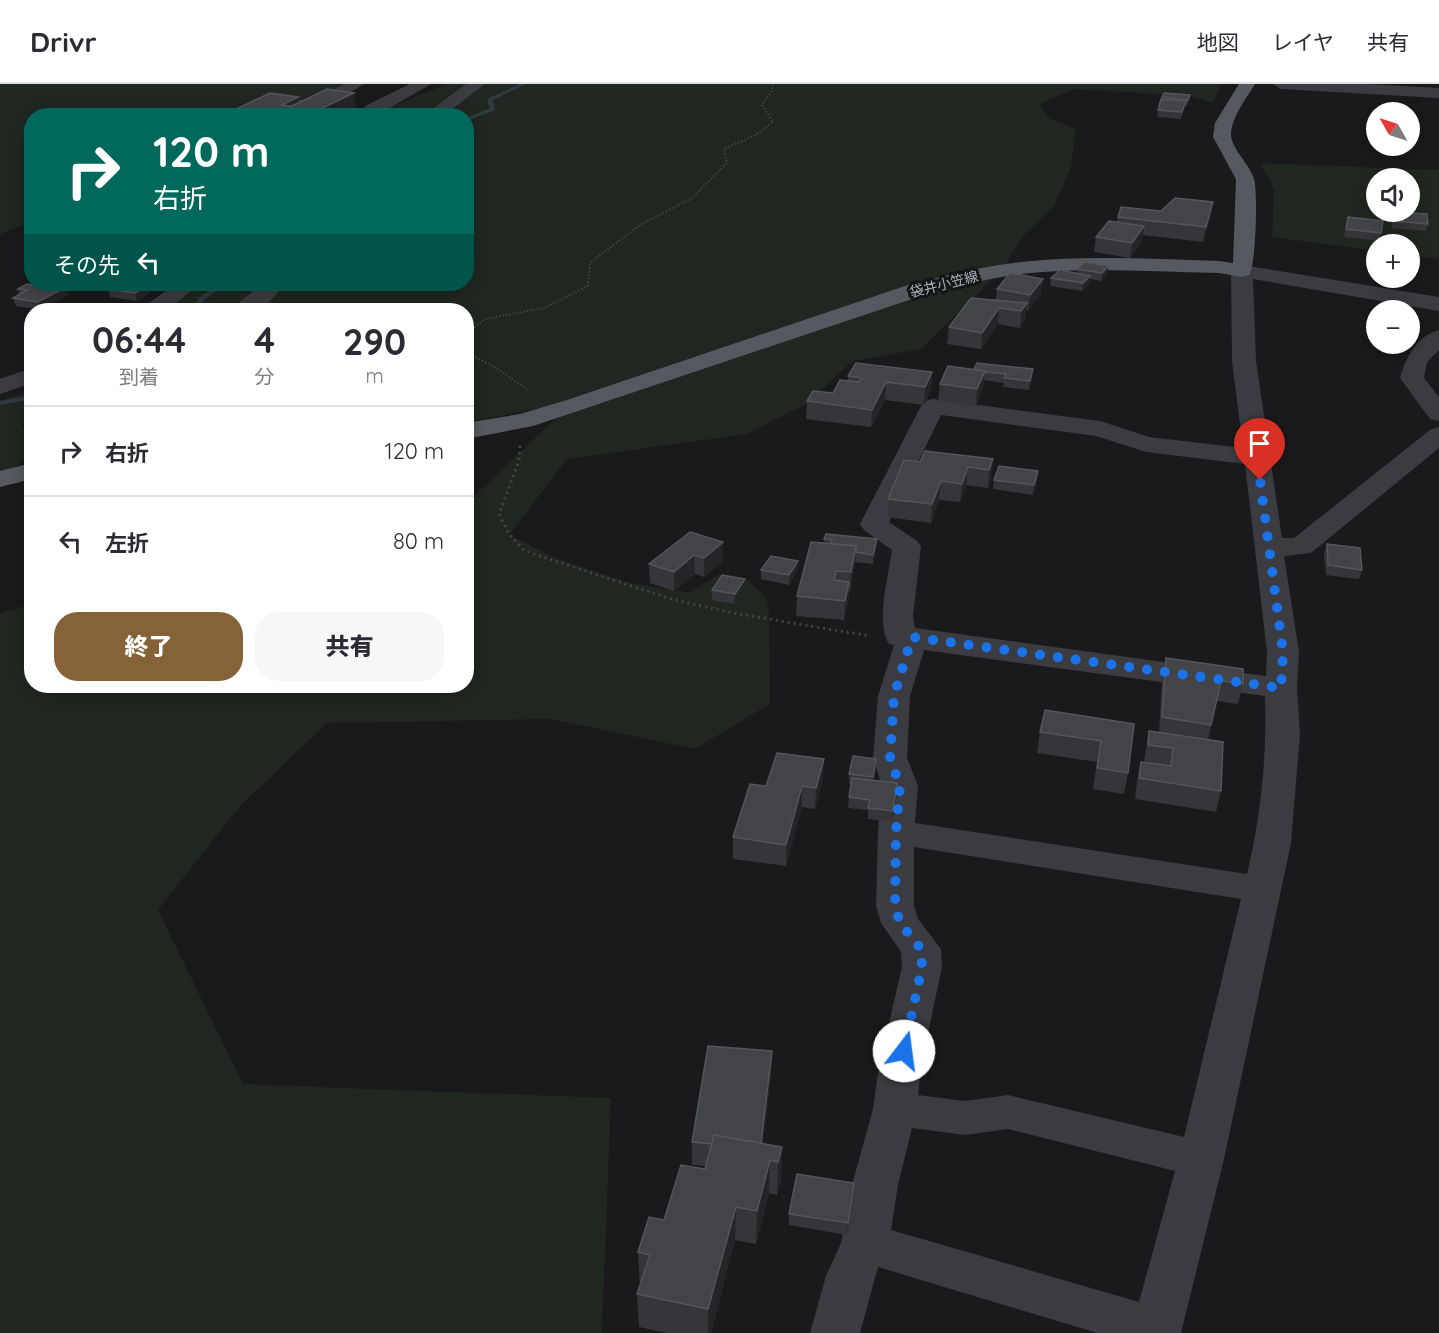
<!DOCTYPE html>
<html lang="ja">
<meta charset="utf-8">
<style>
body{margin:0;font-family:Quicksand,"Noto Sans JP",sans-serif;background:#f7f7f7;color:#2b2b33;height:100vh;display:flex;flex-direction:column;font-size:22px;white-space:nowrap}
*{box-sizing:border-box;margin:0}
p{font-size:20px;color:#7c7c81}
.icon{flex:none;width:33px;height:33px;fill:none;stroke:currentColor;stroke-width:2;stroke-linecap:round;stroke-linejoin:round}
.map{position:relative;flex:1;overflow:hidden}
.drawer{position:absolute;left:24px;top:219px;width:450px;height:390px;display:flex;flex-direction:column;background:#fff;border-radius:24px;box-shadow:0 3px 15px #0003}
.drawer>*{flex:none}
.banner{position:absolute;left:24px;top:24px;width:450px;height:183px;border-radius:24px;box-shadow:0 3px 15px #0003;background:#00695c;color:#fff;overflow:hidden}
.needle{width:39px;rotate:309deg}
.buttons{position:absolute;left:1366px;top:18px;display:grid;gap:12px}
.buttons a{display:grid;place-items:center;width:54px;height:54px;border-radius:50%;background:#fff;box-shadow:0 3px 15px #0003;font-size:30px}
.pin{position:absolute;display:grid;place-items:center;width:51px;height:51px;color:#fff;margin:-62px -26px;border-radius:50% 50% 50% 0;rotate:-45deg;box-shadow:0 0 6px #0007}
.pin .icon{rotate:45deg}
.me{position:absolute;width:66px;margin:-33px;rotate:15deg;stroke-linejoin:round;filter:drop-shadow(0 0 4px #0008)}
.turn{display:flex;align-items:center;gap:21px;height:126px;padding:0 30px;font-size:27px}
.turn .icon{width:78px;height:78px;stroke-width:2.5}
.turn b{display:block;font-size:42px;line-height:51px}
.then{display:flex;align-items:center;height:57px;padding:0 30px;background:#0003;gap:12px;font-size:22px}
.eta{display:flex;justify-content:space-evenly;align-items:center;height:102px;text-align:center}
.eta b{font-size:36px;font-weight:800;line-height:42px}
.primary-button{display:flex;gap:12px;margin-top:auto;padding:12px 30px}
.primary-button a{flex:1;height:69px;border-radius:24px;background:#856237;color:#fff;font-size:24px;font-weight:800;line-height:69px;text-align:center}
.primary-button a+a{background:#f7f7f7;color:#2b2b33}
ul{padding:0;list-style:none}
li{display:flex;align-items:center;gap:18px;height:90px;padding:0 30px;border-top:2px solid #e1e1e2}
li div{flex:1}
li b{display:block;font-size:22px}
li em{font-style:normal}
header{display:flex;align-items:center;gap:36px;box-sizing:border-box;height:84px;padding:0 30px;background:#fff;border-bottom:2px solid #e1e1e2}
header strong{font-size:28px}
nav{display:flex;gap:33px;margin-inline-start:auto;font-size:21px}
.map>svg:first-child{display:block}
.green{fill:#1f2720;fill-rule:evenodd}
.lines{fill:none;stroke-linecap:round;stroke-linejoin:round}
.stream{fill:#2f3a40;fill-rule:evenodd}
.path-far1{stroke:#414348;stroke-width:2;stroke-dasharray:1.5 2;stroke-linecap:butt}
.path{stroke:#414348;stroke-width:3;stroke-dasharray:2 4;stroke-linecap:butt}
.minor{fill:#3b3c41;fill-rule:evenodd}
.major{fill:#575960;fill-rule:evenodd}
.wall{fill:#36363a}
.shaded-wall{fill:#252528}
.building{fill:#434448;stroke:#53555a;stroke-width:1.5}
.route{stroke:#1a73e8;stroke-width:10;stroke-dasharray:0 18}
.labels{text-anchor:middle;stroke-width:6;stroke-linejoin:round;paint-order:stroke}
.far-street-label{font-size:14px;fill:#acb2bb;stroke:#141517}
</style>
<header>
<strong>Drivr</strong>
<nav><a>地図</a><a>レイヤ</a><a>共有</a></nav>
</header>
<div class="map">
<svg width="1439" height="1249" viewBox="0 0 1439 1249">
<rect width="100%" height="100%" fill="#1a1a1c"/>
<g class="green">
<polygon points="0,0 349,0 316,17 256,31 32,32 31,138 0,150"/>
<polygon points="446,0 1221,0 1213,19 1190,12 1074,5 1040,20 1049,34 1076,45 1071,83 1054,122 1023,152 1002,186 921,265 853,277 804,321 747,350 567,375 509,451 555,474 626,498 689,509 720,490 747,495 766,513 769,530 770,620 695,665 551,635 327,639 240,722 158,826 243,1000 611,1014 602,1249 0,1249 0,529 31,520 32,602 466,602 467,419 556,334 535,325 467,338 466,226 157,226 188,200 466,200 466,32 394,31 389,24"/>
<path d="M 1260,79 L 1439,86 L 1439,175 L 1410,171 L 1410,160 L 1377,160 L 1377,167 L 1272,153 L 1274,105 ZM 1377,94 L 1410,94 L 1410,128 L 1377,128 Z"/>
<polygon points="31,306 31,335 22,340 31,367 15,385 0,389 0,317"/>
</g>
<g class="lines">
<g class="stream">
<polygon points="519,0 526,0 493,16 495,26 466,37 466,34 490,24 487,17 489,14"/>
<polygon points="219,200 226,200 205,215 197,226 191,226 200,213"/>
<polygon points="32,311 32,315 0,321 0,317"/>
</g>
<g class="path-far1">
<polyline points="466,250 485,235 544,224 588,202 590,179 640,141 692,114 727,79 724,65 756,51 773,38 762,21 772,7 773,0"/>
<polyline points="466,269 493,282 527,305"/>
</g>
<polyline class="path" points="520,362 519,377 499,430 509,450 525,467 671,515 733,529 870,552"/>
<g class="minor">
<polygon points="344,0 364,0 324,24 278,27 269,32 248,32 268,18 315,15"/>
<polygon points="410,0 431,0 376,32 357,32 367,21"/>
<polygon points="466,0 485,0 443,32 423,32"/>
<polygon points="1273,0 1366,0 1439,4 1439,14 1281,5"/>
<path d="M 1242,181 L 1439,213 L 1439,227 L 1253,195 L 1256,277 L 1282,454 L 1294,454 L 1430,346 L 1439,343 L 1439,364 L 1311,469 L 1284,472 L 1299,568 L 1297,604 L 1300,650 L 1291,759 L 1224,1075 L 1181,1249 L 1097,1249 L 878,1183 L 860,1249 L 810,1249 L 826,1192 L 841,1159 L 852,1101 L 873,1025 L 879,982 L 902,883 L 901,868 L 881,839 L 876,822 L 878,748 L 882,702 L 873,674 L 878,612 L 894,561 L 889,560 C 875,539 889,490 892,466 L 864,446 L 860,440 L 921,322 L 924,317 L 933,315 L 1100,337 L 1149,353 L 1243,364 L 1232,277 L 1231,187 L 1235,183 ZM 941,331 L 1096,352 L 1146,368 L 1245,380 L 1267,568 L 1266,592 L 915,544 L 913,532 L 921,463 L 917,457 L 889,438 ZM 924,566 L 1265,612 C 1267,671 1261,732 1247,790 L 915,739 L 918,702 L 907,674 L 910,612 ZM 914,763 L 1241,815 L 1184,1053 L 1008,1011 L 965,1017 L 918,1011 L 921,982 L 942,883 L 941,865 L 918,835 L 914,822 ZM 912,1044 L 965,1051 L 1008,1045 L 1175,1087 L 1139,1218 L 891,1146 L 898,1101 Z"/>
<polygon points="176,200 200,200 167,226 143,226 146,221"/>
<path d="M 262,200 L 284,200 C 267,224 261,226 233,226 L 236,221 Z"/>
<path d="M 1439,246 L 1439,266 L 1427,278 L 1424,294 L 1439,313 L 1439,337 L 1430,335 L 1400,294 C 1405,274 1418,251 1439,246 Z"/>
<polygon points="32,284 32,299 0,310 0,295"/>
</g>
<g class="major">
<path d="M 1239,0 L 1255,0 C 1246,15 1232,32 1231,50 C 1231,65 1250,80 1254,95 C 1258,108 1256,182 1249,191 L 1242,193 L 1219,189 C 1153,188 1086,182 1020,190 C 986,195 953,203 921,212 L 533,342 L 466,355 L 466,339 L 520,330 L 567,316 L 905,202 C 944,192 983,182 1022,178 C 1087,171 1153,175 1219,177 L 1233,179 L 1236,95 L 1213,53 L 1215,39 Z"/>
<polygon points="32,379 32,395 0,403 0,387"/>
</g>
</g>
<g class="wall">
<polygon points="354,9 356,28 348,32 237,32 236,25 298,13 299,19"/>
<polygon points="1190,11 1189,17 1187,22 1185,22 1181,35 1157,33 1162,13"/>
<polygon points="1394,128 1428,140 1426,147 1392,144 1392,134"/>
<polygon points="1118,133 1210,133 1203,158 1142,151 1142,157 1130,174 1094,168 1096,153 1117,138"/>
<polygon points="1348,133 1381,149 1379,157 1344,153"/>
<polygon points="1108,182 1107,190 1101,197 1090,195 1089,200 1082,207 1050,202 1051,194 1077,189 1077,185"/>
<polygon points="65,200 100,200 93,204"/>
<polygon points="39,202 68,211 40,226 16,222 13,214 19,211 18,205"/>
<polygon points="108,205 150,209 137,217 110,213"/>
<polygon points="997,205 1041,210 1028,227 1026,226 1025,235 1020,244 998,240 981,265 947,260 949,243 996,216"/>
<polygon points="948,282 1032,294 1029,306 1003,303 1004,299 984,296 983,303 976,322 938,317 940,300"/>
<polygon points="932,288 931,305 924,321 885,316 871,343 806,335 807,317 833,309 848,297 848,292"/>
<polygon points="993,375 991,393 988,404 966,401 960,418 939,416 931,439 887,433 888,415 920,378"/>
<polygon points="1038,387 1037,396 1033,411 993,405 994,396"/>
<polygon points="690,448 723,477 704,493 695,490 674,507 650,499 649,480"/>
<polygon points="824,455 877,455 876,464 873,480 855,478 850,508 849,508 848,517 844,536 796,532 797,512 824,459"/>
<polygon points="1327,460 1362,486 1359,495 1326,491 1324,470"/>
<polygon points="798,477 797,487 789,501 761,495 761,486"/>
<polygon points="745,505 734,520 712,516 712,506"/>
<polygon points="1166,574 1243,600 1238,620 1217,617 1208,656 1221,707 1216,728 1135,715 1137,698 1141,678 1144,678 1149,647 1159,649 1162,594"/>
<polygon points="1134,640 1128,689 1124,710 1093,705 1097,678 1037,669 1040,648"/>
<polygon points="876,685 874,696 897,699 892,738 868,735 868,726 848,724 849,713 851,701 849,700 849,690"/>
<polygon points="823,695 815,725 802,723 786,782 733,775 733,753 766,702"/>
<polygon points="772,967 771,990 763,1060 782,1063 781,1096 777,1111 769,1109 756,1160 735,1156 711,1249 667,1249 639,1243 637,1210 640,1202 638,1168 705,1085 706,1082 692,1081 692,1058"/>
<polygon points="854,1099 847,1151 789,1141 789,1130"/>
</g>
<g class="shaded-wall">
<polygon points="354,9 356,28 348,32 308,32 308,31"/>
<polygon points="298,13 301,30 282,21"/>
<polygon points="283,27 283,32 274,32"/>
<polygon points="1213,118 1210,133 1203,158 1206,143"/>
<polygon points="1144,142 1142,157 1130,174 1132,159"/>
<polygon points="1108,182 1107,190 1101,197 1102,189"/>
<polygon points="1090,192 1089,200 1082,207 1083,199"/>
<polygon points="1043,195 1041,210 1028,227 1030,211"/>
<polygon points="91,200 100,200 93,204"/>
<polygon points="148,201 150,209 137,217 135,209"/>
<polygon points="66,203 68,211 40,226 38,218"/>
<polygon points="1027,219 1025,235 1020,244 1021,227"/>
<polygon points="999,224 998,240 981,265 982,249"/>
<polygon points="1033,285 1032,294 1029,306 1030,297"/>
<polygon points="985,287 983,303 976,322 977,305"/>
<polygon points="932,288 931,305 924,321 925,303"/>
<polygon points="886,298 885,316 871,343 872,326"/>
<polygon points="993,375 991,393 988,404 989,386"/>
<polygon points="968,383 966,401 960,418 962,400"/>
<polygon points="1038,387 1037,396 1033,411 1034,401"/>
<polygon points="941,397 939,416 931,439 932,420"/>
<polygon points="877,455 876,464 873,480 873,471"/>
<polygon points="723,458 723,477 704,493 704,474"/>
<polygon points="856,462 855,481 850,508 851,488"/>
<polygon points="694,471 695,490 674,507 674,488"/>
<polygon points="798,477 797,487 789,501 789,491"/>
<polygon points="745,495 745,505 734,520 735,510"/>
<polygon points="849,498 848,517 844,536 845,517"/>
<polygon points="824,675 823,695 815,725 816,704"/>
<polygon points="876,675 876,685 872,703 873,693"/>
<polygon points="897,699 897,710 892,738 893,727"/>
<polygon points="802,702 802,723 786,782 786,761"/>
<polygon points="772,967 771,990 760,1087 760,1064"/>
<polygon points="782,1063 781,1096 777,1111 778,1078"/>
<polygon points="770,1076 769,1109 756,1160 757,1127"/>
<polygon points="854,1099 853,1110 847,1151 848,1139"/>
<polygon points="736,1123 735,1156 711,1249 708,1249 708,1225"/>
</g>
<g class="building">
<polygon points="327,5 354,9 308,31 283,27 274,31 277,32 239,32 250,27 236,25 270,9 298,13 282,21 292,22"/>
<polygon points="1164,9 1190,11 1188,16 1162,13"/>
<polygon points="1161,15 1186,17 1182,28 1158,26"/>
<polygon points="1175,114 1213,118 1206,143 1118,133 1121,123 1161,127"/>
<polygon points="1394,128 1427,130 1428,140 1394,137"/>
<polygon points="1348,133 1383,137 1381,149 1346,145"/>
<polygon points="1109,137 1144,142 1132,159 1096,153"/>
<polygon points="1084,178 1108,182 1102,189 1077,185"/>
<polygon points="1060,186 1090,192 1083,199 1051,194"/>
<polygon points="1010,189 1043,195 1030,211 997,205"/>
<polygon points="27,200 39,202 44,200 66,203 38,218 13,214 27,206 18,205"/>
<polygon points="118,200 136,200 148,201 135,209 108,205"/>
<polygon points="971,214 1027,219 1021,227 999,224 982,249 949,243"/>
<polygon points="856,279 932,288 925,303 886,298 872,326 807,317 813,307 833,309 840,296 859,298 862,294 848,292"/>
<polygon points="977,279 1033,285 1030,297 1004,294 1006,290 984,288 985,287 974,285"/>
<polygon points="948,282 985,287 977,305 940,300"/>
<polygon points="925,367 993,375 989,386 968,383 962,400 941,397 932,420 888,415 904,376 920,378"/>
<polygon points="999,382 1038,387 1034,401 994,396"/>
<polygon points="690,448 723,458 704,474 694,471 674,488 649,480"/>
<polygon points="826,450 877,455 873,471 856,468 856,462 831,460 832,456 824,455"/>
<polygon points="811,458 856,462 851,488 836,487 834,496 849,498 845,517 797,512"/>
<polygon points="1327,460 1360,464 1362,486 1328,481"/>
<polygon points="771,472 798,477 789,491 761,486"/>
<polygon points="722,491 745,495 735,510 712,506"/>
<polygon points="1166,574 1243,585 1243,600 1221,597 1211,641 1162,633"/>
<polygon points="1045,626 1134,640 1128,689 1097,684 1101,657 1040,648"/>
<polygon points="1149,647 1223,658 1221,707 1139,694 1141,678 1171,682 1173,664 1148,661"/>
<polygon points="777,669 824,675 816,704 802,702 786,761 733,753 750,700 766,702"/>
<polygon points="853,672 876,675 873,693 849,690"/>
<polygon points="852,694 897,699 893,727 868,724 870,716 849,713"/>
<polygon points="708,962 772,967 761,1059 714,1051 712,1060 692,1058"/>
<polygon points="714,1051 782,1063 778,1078 770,1076 757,1127 736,1123 708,1225 637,1210 650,1171 638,1168 649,1133 664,1136 681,1081 705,1085"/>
<polygon points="797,1090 854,1099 848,1139 789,1130"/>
</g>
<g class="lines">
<polyline class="route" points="904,967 922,883 921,865 900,839 895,822 896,748 900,702 890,674 894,612 912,553 1281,604 1283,568 1260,396"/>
</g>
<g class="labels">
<g class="far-street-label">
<text transform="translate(944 200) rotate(-14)" y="5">袋井小笠線</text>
</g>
</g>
</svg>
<div class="buttons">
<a><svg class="needle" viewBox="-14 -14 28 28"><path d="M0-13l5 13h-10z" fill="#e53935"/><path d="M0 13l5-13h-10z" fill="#7c7c81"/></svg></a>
<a><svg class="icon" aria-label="sound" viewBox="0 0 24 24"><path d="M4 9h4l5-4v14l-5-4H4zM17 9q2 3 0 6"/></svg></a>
<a>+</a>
<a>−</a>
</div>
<div class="pin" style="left:1260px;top:396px;background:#d93025"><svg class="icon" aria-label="arrive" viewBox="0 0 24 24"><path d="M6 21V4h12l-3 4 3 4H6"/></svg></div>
<svg class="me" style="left:904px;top:967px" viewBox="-20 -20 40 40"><circle r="19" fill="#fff"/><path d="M0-13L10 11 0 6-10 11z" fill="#1a73e8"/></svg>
<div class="banner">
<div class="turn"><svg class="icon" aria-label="right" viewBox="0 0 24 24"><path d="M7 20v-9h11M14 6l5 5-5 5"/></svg><div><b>120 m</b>右折</div></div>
<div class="then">その先<svg class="icon" aria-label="left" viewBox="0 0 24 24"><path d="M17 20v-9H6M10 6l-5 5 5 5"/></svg></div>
</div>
<section class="drawer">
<div class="eta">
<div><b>06:44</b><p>到着</p></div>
<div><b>4</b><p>分</p></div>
<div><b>290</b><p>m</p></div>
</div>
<ul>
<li><svg class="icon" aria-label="right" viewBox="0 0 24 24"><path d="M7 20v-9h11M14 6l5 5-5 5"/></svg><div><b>右折</b></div><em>120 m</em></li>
<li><svg class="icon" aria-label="left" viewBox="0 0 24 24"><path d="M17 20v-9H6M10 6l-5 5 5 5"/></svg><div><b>左折</b></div><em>80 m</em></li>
</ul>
<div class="primary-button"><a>終了</a><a>共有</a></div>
</section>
</div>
